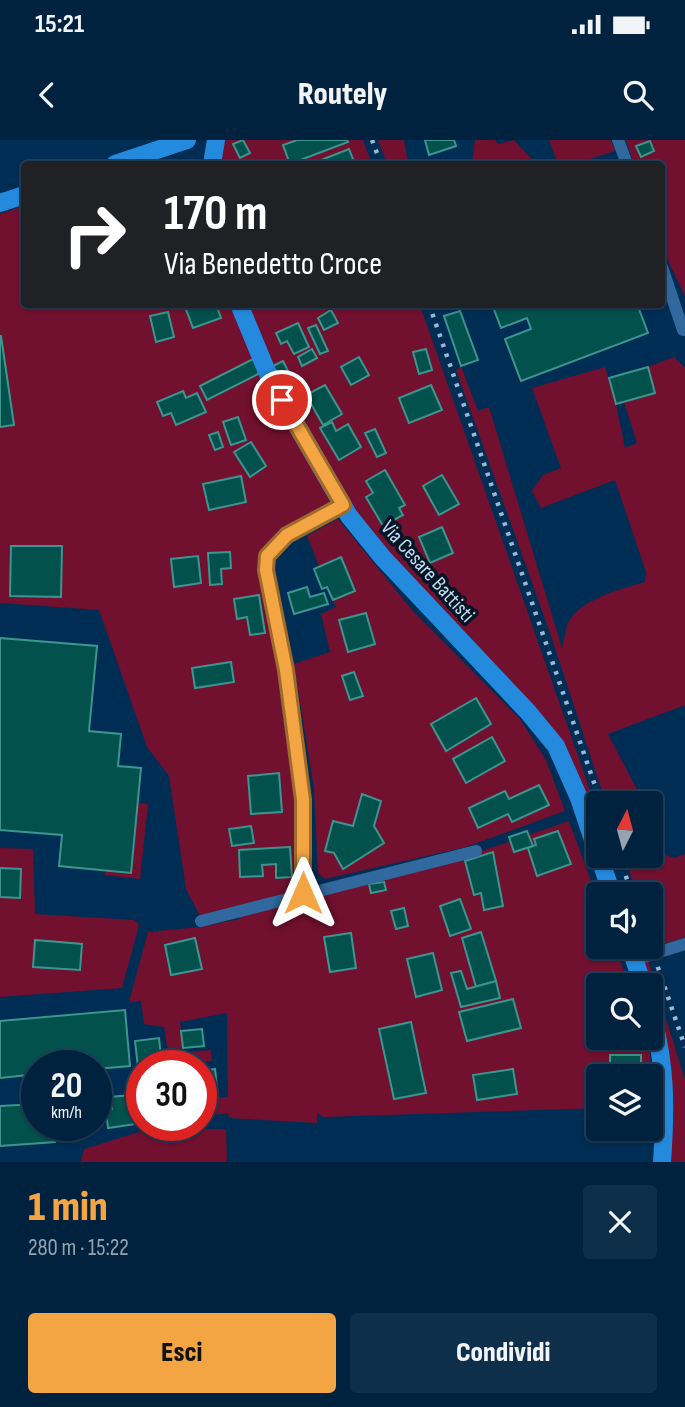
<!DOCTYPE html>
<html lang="it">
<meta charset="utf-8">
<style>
body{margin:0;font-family:"Sofia Sans Condensed",sans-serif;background:#0e2f4a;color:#f1f3f6;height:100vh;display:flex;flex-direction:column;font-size:26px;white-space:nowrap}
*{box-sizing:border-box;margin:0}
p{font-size:23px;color:#95a4b0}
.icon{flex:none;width:38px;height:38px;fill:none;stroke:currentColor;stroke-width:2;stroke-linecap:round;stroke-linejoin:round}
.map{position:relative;height:1022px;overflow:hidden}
.drawer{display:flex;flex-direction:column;background:#00223f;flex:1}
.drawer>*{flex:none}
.hud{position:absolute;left:21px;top:21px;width:644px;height:147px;border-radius:7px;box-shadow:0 2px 5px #0004,0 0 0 2px #223f59;background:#202124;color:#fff;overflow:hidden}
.needle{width:46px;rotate:6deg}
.tools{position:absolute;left:586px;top:651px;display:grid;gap:14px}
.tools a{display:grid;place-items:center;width:77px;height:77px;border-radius:7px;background:#00223f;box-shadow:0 2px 5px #0004,0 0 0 2px #223f59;font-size:35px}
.speed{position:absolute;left:21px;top:910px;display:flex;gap:14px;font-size:35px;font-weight:700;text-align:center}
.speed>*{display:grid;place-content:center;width:91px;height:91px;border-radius:50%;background:#00223f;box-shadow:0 2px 5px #0004,0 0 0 2px #223f59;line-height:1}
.speed small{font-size:18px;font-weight:400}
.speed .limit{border:10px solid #d22;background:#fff;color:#111}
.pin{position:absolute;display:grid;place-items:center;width:60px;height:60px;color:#fff;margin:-30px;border:4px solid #fff;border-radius:50%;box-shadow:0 2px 7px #0007}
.me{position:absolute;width:77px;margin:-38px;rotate:0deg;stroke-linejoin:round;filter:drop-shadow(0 0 5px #0008)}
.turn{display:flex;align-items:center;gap:24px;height:147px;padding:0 28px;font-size:32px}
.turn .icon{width:91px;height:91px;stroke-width:2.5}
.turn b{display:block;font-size:49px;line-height:60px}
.round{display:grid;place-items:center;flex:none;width:74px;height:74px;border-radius:7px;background:#0e2f4a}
.summary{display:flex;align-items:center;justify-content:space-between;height:119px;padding:0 28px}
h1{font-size:42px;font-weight:800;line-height:52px;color:#f2a542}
.button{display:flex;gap:14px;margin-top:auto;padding:14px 28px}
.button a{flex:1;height:80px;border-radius:7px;background:#f2a542;color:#111;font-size:28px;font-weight:800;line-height:80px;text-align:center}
.button a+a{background:#0e2f4a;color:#f1f3f6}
.status{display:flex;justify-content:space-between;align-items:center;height:49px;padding:0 35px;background:#00223f;direction:ltr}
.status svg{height:19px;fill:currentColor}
header{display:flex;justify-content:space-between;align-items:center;height:91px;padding:0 28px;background:#00223f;font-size:32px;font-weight:800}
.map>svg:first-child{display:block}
.green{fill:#72102f}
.building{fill:#02514d;stroke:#3d958f;stroke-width:2}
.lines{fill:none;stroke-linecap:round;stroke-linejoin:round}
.street{stroke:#31699e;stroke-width:12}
.secondary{stroke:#248ade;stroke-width:18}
.rail{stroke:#9cb9d4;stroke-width:4.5;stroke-dasharray:3.5 7;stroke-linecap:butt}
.route-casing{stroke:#9d6b2b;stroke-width:18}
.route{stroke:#f2a542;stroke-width:12}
.labels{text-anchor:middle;stroke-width:7;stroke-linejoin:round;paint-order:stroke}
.street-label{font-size:21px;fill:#c3dbf3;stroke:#041626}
</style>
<div class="status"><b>15:21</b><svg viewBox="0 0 49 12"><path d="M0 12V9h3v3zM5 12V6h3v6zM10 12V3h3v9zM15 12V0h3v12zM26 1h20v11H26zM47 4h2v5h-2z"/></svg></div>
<header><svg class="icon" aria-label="back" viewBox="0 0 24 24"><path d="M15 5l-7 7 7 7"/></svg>Routely<svg class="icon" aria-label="search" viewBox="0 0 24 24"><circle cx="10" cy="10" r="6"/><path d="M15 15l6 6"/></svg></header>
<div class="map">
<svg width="685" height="1022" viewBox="0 0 685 1022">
<rect width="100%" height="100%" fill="#002d54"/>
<g class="green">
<polygon points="222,0 363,0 372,24 218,24"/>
<polygon points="378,0 404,0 408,24 387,24"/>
<polygon points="475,0 495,0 498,4 514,0 536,24 472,24"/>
<polygon points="549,0 611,0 615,11 574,24 558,24"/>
<polygon points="626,0 685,0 685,156 669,123 662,100 662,24 631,24 633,21"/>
<polygon points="24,66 24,164 239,165 343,365 287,395 267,416 303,659 303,760 432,728 569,681 598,760 598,807 615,807 629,845 598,845 598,898 647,898 650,908 651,936 598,936 598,968 324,977 317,973 317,983 229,978 228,973 201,977 201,958 228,957 227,873 180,882 184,912 211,910 212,921 170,926 164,887 144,884 141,861 129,862 148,792 200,787 240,779 238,771 202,780 186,749 169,636 147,607 99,470 0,463 0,287 14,284 0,192 0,74"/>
<polygon points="246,165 420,165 598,673 598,696 584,654 454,488 355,372 337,337 274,235"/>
<path d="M 674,217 L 685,228 L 685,565 L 608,594 L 644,663 L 606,663 L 551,496 L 456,230 L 461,226 L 478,271 L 489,267 L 562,508 C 564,501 565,492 567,485 C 577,460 621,449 645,442 L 646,432 L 615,340 L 541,368 L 532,351 L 543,335 L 561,328 L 532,248 L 605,227 L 616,264 L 625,308 L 637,303 L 624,262 L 655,253 L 648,227 Z"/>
<polygon points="338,379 412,470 520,579 546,620 565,671 466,707 325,739 318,733 314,649 294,524 330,512 321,474 336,467 333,460 355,450 341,418 319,426 307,396"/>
<polygon points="137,663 148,664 140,739 104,735"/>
<polygon points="651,686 660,713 675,718 685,714 685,797 655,807 651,796 651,754 637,754 624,716 651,716"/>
<polygon points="0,708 33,709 35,774 134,780 139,785 122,848 0,857"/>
<polygon points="648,820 685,940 685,1022 670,1022 666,901 651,855 651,845 641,823"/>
<polygon points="149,989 226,989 227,1022 81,1022 84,1009"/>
</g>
<g class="building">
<polygon points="243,0 250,13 240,18 233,4"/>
<polygon points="297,0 347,0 348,2 290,24 283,5"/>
<polygon points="425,0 454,0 456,6 429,15"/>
<polygon points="650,1 654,11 641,17 636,6"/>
<polygon points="349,9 355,24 311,24"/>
<polygon points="184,164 216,164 221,178 193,188"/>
<polygon points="492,164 637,164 648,193 521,241 505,199 531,189 527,178 501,188"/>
<polygon points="331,170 338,183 324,190 318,178"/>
<polygon points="460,171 478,220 461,226 444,176"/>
<polygon points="168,172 174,197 156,202 150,176"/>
<polygon points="298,183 309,207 294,214 287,201 281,204 276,193"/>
<polygon points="316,185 328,211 320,214 308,188"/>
<polygon points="1,196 14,285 0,287 0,196"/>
<polygon points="312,209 317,218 302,226 298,217"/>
<polygon points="426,209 432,230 419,234 413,212"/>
<polygon points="359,217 369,235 351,245 341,227"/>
<polygon points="253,219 260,233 207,260 200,246"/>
<polygon points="283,221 288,231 279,236 273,226"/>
<polygon points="648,227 655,253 616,264 609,238"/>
<polygon points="325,245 342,274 323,285 306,255"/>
<polygon points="431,245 442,270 409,283 399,258"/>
<polygon points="183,251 186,258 197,253 206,272 176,285 171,273 163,276 157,262"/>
<polygon points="238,277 246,300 231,305 223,282"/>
<polygon points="332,282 336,291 348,284 361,307 339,320 320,288"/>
<polygon points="375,289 386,313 377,317 365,293"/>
<polygon points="218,292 223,307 215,310 209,295"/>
<polygon points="251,302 266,326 250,337 234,312"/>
<polygon points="385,330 405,365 399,368 403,375 383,386 366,357 373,353 366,341"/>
<polygon points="442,335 459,364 439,375 423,346"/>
<polygon points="241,336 246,362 209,370 203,344"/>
<polygon points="442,387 453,413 430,423 419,397"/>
<polygon points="11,406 62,406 61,457 10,456"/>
<polygon points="230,412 231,428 221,429 222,444 210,445 208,413"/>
<polygon points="198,416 201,443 174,447 171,419"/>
<polygon points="341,417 355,451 333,460 327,447 322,449 314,429"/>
<polygon points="307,447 310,457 324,453 328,464 294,474 288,453"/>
<polygon points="259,455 265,493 250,495 247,477 237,479 234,459"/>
<polygon points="366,473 375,504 348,512 339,480"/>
<polygon points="0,498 97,506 89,591 121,594 118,626 141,628 131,733 59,726 62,695 0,690"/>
<polygon points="231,522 234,542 195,548 192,528"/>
<polygon points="354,532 363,556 350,560 342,536"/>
<polygon points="476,558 491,584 446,611 431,584"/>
<polygon points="492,597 505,621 466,643 453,619"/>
<polygon points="279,633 282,672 251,674 248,636"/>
<polygon points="539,645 549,665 512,682 508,674 478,688 469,668 505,651 509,659"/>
<polygon points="362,654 381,661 374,686 384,703 343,729 334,713 325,711 333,681 353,686"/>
<polygon points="251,686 254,703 232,706 229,689"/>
<polygon points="527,691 533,706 514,712 509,697"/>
<polygon points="558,691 571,724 537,736 528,708 536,705 534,699"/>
<polygon points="290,707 292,737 276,738 276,724 262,725 263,736 240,737 239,710"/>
<polygon points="493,712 503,766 484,770 481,753 474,755 465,721"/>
<polygon points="0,728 21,729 20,758 0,757"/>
<polygon points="384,742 386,750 371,753 369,744"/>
<polygon points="460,759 471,789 450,796 440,766"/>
<polygon points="404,768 408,786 396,789 391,771"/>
<polygon points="481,792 496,841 476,847 462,798"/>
<polygon points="351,793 356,828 330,832 324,797"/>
<polygon points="195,798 202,829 171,835 165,805"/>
<polygon points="35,800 82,804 80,830 33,827"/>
<polygon points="433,813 442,850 416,857 407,819"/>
<polygon points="461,831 467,849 496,841 500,858 461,867 451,833"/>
<polygon points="513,859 521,888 467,901 459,872"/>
<polygon points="125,870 130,926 96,929 96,926 37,926 37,934 0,938 0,881"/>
<polygon points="411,882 426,953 394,959 379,889"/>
<polygon points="202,889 204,906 183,908 181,891"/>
<polygon points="159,898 162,926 142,926 142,974 136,975 131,937 139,936 135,901"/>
<rect x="610" y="915" width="31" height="21"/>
<polygon points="215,929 218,957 201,958 201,931"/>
<polygon points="513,929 517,954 477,960 473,935"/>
<polygon points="131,955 136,984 108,988 106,970 112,969 110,957"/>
<polygon points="37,964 37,985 54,985 55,1002 0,1006 0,966"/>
</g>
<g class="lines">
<g class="street">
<polyline points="618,0 627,24"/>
<polyline points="662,127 683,190"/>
<polyline points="303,753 303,660 286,530 266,430 267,416 287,395 343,365"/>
<polyline points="201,781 476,711"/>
<polyline points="634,820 685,804"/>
</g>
<g class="secondary">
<polyline points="115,24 187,0"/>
<polyline points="212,24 216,0"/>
<polyline points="0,63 24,55"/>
<polyline points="239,164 270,239 349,376 383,418 528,572 556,606 579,658 598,715"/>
<polyline points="599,716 612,754"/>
<polyline points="630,807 643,845"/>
<path d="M 651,871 C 666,925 666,966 662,1022"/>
</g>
<g class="rail">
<polyline points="372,0 381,24"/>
<polyline points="429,164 601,663"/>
<polyline points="619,716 632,754"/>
<polyline points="651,807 685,907"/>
</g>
</g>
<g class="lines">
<defs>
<polyline id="route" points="282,260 343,365 287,395 267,416 266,430 286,530 303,660 303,753"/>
</defs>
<use href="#route" class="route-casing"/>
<use href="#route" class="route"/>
</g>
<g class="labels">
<g class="street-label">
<text transform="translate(428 431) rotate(48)" y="7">Via Cesare Battisti</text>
</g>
</g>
</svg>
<div class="tools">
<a><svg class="needle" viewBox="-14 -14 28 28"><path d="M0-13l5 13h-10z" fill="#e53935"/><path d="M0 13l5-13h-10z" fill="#95a4b0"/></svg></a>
<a><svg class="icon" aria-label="sound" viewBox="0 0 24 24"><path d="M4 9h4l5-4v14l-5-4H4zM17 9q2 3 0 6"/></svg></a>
<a><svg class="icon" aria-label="search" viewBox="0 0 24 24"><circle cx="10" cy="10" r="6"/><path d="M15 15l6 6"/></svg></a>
<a><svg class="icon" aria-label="layers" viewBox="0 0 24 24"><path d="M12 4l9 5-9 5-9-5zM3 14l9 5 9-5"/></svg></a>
</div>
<div class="speed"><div>20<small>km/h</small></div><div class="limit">30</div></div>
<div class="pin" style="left:282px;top:260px;background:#d93025"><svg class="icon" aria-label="arrive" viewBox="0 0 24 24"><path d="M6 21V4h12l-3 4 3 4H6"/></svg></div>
<svg class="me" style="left:303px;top:753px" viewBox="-20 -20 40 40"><path d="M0-17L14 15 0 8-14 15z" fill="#f2a542" stroke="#fff" stroke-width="4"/></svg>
<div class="hud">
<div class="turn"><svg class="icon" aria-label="right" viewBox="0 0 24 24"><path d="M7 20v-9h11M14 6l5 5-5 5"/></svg><div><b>170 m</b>Via Benedetto Croce</div></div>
</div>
</div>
<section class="drawer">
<div class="summary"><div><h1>1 min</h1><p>280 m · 15:22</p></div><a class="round"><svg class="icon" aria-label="close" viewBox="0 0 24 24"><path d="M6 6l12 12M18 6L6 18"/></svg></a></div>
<div class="button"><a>Esci</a><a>Condividi</a></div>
</section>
